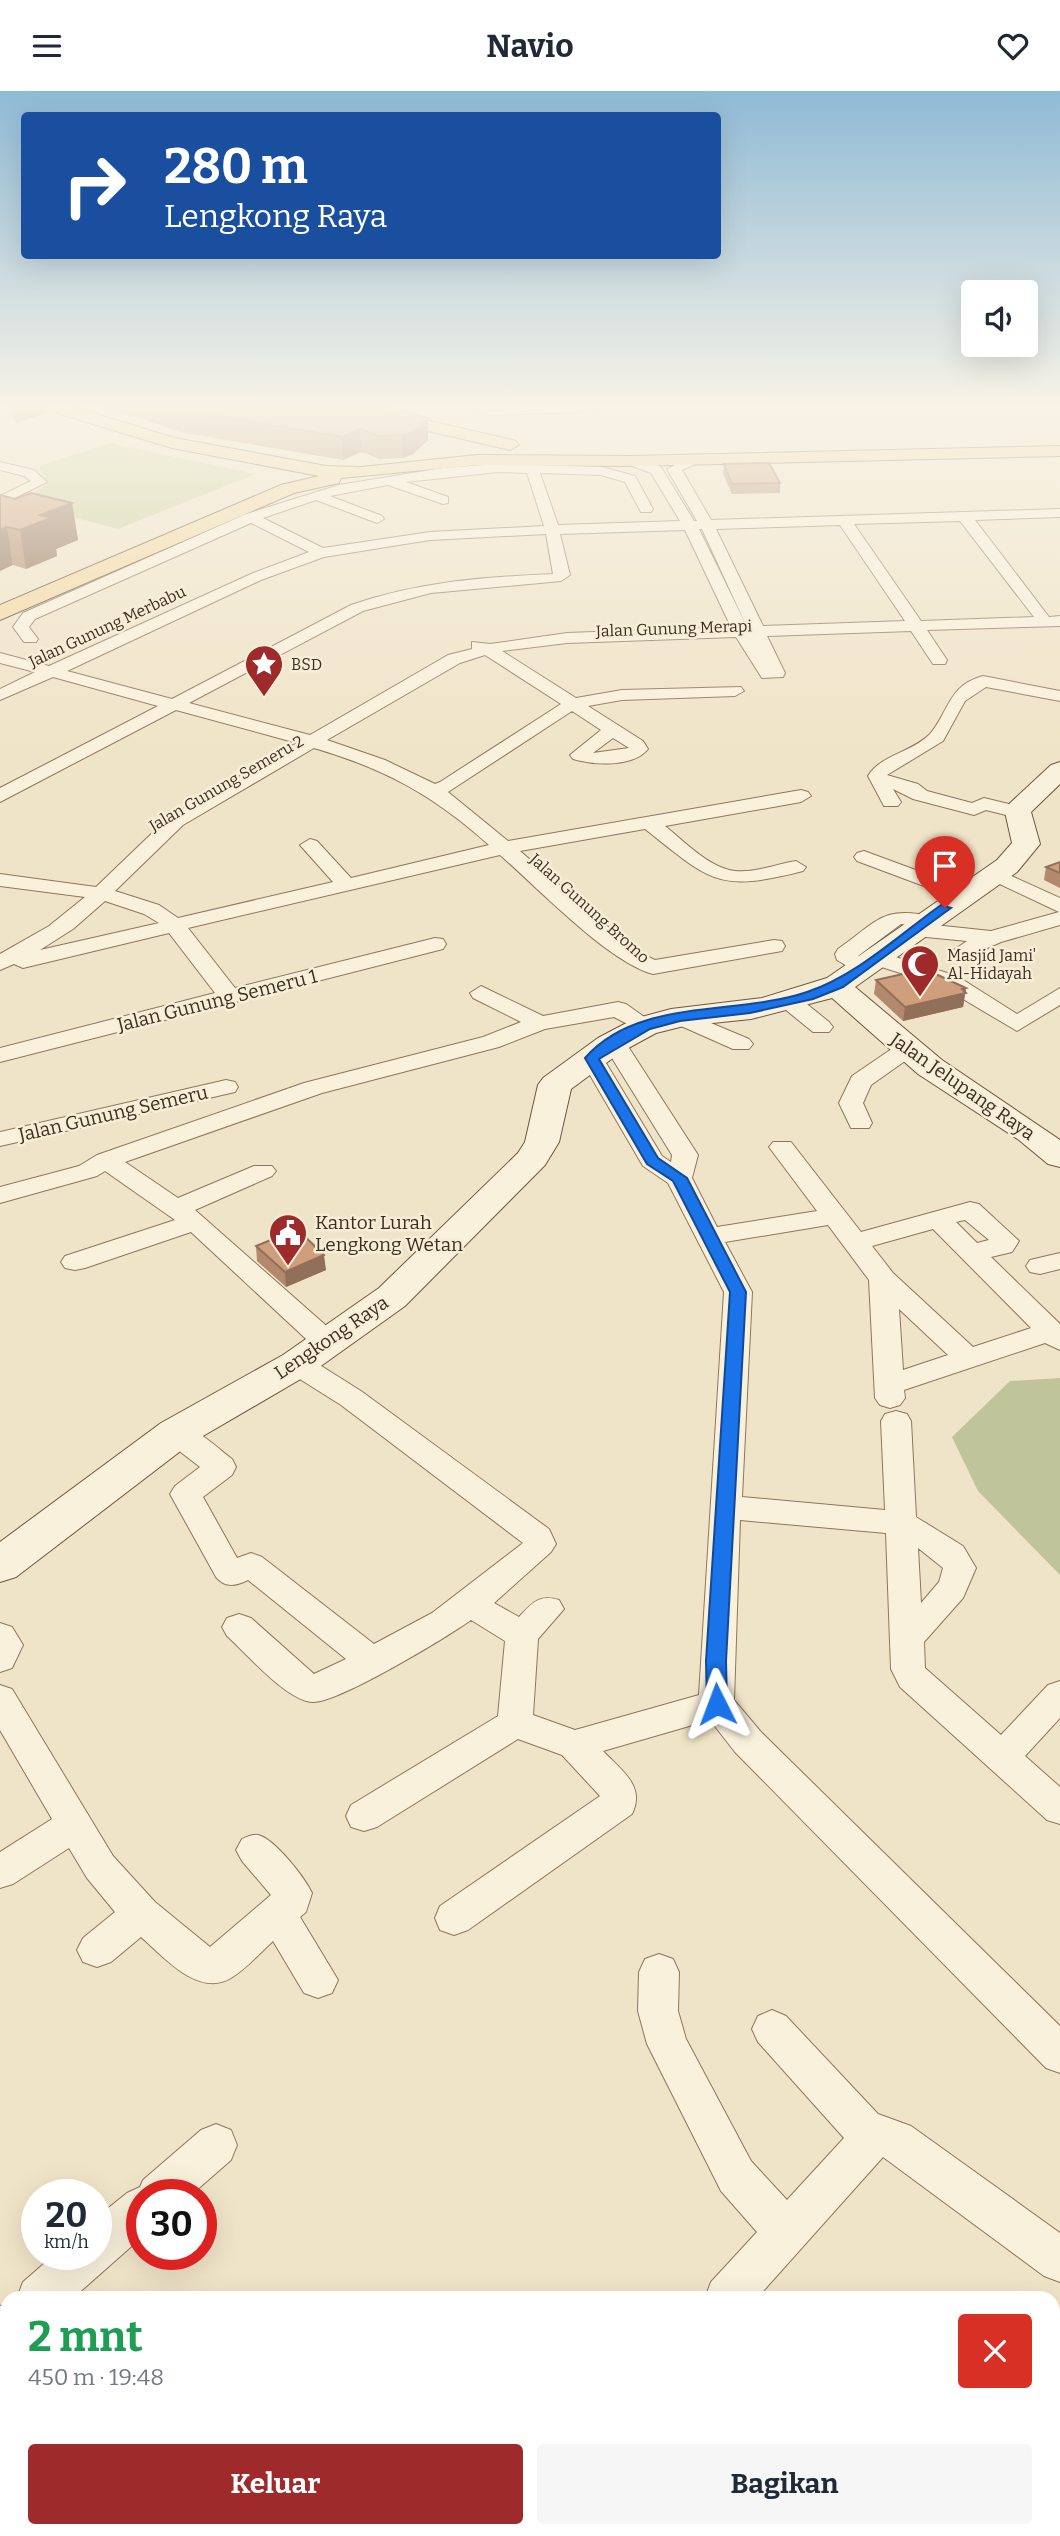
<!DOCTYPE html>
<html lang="id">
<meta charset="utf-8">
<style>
body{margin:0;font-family:Bitter,serif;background:#f6f6f7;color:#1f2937;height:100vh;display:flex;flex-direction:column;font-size:26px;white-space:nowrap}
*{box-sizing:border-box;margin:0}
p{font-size:23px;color:#747a83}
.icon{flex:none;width:38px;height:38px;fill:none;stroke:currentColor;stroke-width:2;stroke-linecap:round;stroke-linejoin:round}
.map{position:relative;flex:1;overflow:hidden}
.sheet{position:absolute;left:0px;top:2200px;width:1060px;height:247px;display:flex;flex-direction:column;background:#fff;border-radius:21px 21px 0 0;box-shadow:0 7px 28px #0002}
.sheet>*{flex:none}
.banner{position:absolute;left:21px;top:21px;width:700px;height:147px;border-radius:7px;box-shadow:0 7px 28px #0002;background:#1a4fa0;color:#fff;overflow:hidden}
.buttons{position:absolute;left:961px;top:189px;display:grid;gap:14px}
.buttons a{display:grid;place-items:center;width:77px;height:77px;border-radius:7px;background:#fff;box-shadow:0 7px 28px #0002;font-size:35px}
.speed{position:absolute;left:21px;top:2088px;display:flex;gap:14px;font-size:35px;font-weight:700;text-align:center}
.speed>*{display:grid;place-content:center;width:91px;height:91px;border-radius:50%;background:#fff;box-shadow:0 7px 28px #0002;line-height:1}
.speed small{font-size:18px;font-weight:400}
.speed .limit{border:10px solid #d22;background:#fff;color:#111}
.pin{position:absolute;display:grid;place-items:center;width:60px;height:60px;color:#fff;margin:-72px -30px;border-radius:50% 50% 50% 0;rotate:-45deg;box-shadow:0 0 7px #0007}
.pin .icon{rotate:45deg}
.me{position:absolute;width:77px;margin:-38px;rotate:357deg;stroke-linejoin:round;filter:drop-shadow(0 0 5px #0008)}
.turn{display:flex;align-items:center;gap:24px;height:147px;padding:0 28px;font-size:32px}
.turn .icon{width:91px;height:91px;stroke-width:2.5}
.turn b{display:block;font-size:49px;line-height:60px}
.round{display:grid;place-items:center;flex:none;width:74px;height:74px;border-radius:7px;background:#f6f6f7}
.head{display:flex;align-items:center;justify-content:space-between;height:119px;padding:0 28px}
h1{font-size:42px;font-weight:700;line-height:52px;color:#1e9e55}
.primary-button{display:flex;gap:14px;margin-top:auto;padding:14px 28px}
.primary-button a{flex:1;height:80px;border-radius:7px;background:#9e2a2b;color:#fff;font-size:28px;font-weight:700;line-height:80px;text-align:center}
.primary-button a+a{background:#f6f6f7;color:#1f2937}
header{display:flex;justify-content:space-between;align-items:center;height:91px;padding:0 28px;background:#fff;font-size:32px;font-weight:700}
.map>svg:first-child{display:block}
.green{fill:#c9cf9b}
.cemetery{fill:#bfc49a}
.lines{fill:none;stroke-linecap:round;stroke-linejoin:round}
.street-casing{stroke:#8d765c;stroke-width:2}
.secondary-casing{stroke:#6f573f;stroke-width:2}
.primary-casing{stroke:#5b4430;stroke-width:2}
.street{fill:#faf1dc;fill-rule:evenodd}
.secondary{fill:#faf1dc;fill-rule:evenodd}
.primary{fill:#f3d9a0;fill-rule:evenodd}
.wall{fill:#b2896c}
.shaded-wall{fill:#916f58}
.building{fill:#cf9f7d;stroke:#916f58;stroke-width:2}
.route{fill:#1a73e8;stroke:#114b97;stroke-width:2}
.labels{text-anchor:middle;stroke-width:5;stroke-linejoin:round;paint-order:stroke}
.far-street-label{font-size:16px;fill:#3d2e20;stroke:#f7eed8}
.far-poi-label{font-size:16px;fill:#3d2e20;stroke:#f7eed8;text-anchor:start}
.street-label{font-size:19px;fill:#3d2e20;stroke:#f7eed8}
.poi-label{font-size:19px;fill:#3d2e20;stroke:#f7eed8;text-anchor:start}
</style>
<header><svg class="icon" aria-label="menu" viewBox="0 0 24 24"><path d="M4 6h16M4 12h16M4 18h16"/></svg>Navio<svg class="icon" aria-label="heart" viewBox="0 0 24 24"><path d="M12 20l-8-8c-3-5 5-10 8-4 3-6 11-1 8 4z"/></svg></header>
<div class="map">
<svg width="1060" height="2445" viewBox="0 0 1060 2445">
<rect width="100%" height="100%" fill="#f0e4c8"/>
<polygon class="green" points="110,352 255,383 118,438 20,412 48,392 39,375"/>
<polygon class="cemetery" points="1060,1287 1060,1484 978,1400 952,1346 1010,1290"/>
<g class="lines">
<defs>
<g id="street">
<polygon points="472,313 492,316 604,313 588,321 492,324 478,322"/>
<path d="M 693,365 L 698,366 L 698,372 L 682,379 L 711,429 L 1060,418 L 1060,426 L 975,429 L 1049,526 L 1060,525 L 1060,535 L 927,539 L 947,569 L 945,573 L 933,573 L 911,540 L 767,545 L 785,582 L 783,586 L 762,587 L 736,546 L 567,552 L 502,560 L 576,607 L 622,599 L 741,596 L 744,600 L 735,605 L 622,609 L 588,615 L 643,650 L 648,658 C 633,677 593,674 573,668 L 570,664 L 601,639 L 572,620 L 448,701 L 508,750 L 801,699 L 808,701 L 811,705 L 801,711 L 665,735 C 684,750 709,777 735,780 C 755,782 777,773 796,770 L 806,776 L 803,780 C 717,802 711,790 645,738 L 520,760 L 636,860 L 655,869 L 774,849 L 782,850 L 785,855 L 782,860 L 653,883 C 608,871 537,796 500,764 L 188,837 L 235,897 L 435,847 L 443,848 L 446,853 L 443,858 L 0,971 L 0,957 L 215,902 L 169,842 L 23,877 L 14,873 L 0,879 L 0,863 L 49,835 L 85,806 L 0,795 L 0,783 L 96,796 L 169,726 L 297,652 L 176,619 L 0,711 L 0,697 L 158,615 L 53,586 L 0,609 L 0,598 L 35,581 L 0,572 L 0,562 L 49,575 L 251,483 L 309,461 L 251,432 L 35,528 L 29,536 L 38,548 L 36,551 L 24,551 L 13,536 L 23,522 L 246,423 L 339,394 L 443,377 L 498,373 L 602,376 L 635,385 L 653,418 L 651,421 L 641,421 L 625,391 L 601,384 L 540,382 L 558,434 L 680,430 L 651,382 L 627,373 L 627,367 L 632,366 L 661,376 L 694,430 L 697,430 L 667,378 ZM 498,381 L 527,382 L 544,435 L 430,441 L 323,457 L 263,427 L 316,409 L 377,432 L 384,428 L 382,425 L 330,405 L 388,394 L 443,413 L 448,412 L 448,406 L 406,391 ZM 960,430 L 1034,526 L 921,530 L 854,433 ZM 840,434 L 905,530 L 763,535 L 716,438 ZM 699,438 L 702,438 L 747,536 ZM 685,439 L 731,536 L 567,542 L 490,553 L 472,551 L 472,558 L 448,564 L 310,644 L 189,612 L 363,520 L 431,502 L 561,490 L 570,484 L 560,443 ZM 546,443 L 553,483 C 484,486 417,491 351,514 L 172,608 L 67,580 L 261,489 L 324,466 L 430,449 ZM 485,564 L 561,613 L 440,691 L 435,693 L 385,669 L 327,649 L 460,572 ZM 613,647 L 629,657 L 593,662 ZM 314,657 C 386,678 434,705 489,754 L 351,787 L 317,750 L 310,748 L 300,754 L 333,791 L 178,827 L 159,814 L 115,800 L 183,734 ZM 105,810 L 144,823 L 159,832 L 40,859 L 73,838 Z"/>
<polygon points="0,371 34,379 47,391 0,414 0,405 31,390 24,385 0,379"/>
<path d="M 983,585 L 1060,600 L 1060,610 L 986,596 L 965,610 L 943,650 L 887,684 L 918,693 L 927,700 L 972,712 L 984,707 L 1025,717 L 1028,721 L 1025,725 L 1018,727 L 986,719 L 974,724 L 913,708 L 893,698 L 901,711 L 898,715 L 884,715 L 868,685 C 880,664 913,661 930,643 C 949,621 948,594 983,585 Z"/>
<polygon points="864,760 970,799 973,803 970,807 956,807 857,770 854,766 857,762"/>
<path d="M 994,777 L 1060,807 L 1060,834 L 1001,851 L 962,868 L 951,861 L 967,850 L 906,844 L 903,839 L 908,834 L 901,833 L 858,865 L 868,871 L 865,867 L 868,862 L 876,860 L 957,885 L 1017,923 L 1060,897 L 1060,914 L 1017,940 L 941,895 L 869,872 L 873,877 L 862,884 L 837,869 L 835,863 L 838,858 C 878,830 882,814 934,826 L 937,831 L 934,834 L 991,840 L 1059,821 L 987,787 L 984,783 Z"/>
<polygon points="481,895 543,925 618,911 626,913 657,935 653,940 645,942 614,926 545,938 499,956 322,1002 125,1071 178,1107 254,1075 272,1075 276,1080 272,1085 195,1119 339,1246 343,1253 339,1260 329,1262 319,1260 191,1141 85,1177 75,1179 65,1177 61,1171 65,1165 175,1129 105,1080 97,1085 0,1112 0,1096 79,1075 97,1064 304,992 483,946 521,931 473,907 470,902"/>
<polygon points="789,903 797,905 829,931 833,936 829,941 813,941 781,915 778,910 781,905"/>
<polygon points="680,919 749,948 753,953 749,958 733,958 672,931 669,926 672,921"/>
<path d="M 614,944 L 622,946 L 698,1064 L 692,1087 L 717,1136 L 817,1120 L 769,1056 L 773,1051 L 791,1051 L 861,1141 L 970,1111 L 979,1113 L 1019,1150 L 1012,1161 L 991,1166 L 1060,1233 L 1060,1259 L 1045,1252 L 904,1299 L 905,1307 L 900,1314 L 890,1317 L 880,1314 L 875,1307 L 869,1189 L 828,1134 L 725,1151 L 752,1201 L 742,1406 L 885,1419 L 881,1330 L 885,1323 L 896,1320 L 907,1323 L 911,1330 L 916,1426 L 963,1455 L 976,1477 L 963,1507 L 924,1551 L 925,1577 L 1001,1644 L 1048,1594 L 1060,1590 L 1060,1627 L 1025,1665 L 1060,1696 L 1060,1733 L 1047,1729 L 900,1596 L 891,1578 L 886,1442 L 740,1429 L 734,1609 L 761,1641 L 1060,1935 L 1060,1982 L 1046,1977 L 735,1661 L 710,1629 L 603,1660 C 621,1679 646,1695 632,1723 L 468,1839 L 454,1844 L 440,1839 L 435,1827 L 440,1815 L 600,1705 L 562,1664 L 518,1648 L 377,1736 L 364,1740 L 351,1736 L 346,1725 L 351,1714 L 498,1625 L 505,1550 L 471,1529 C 447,1546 337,1613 312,1611 C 286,1609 247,1563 227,1545 L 222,1536 L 227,1527 L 239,1523 L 251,1527 L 314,1583 L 346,1568 L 248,1489 C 236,1495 225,1497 216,1486 L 170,1403 L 175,1395 L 200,1376 L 165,1349 L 161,1342 L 165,1335 C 190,1328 213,1354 232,1368 L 236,1376 L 232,1384 L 203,1406 L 237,1467 L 251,1462 L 262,1466 L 374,1553 L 432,1522 L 523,1452 L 341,1314 L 287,1280 L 283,1273 L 287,1266 L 297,1263 L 307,1266 L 361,1300 L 549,1438 L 556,1453 L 551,1461 L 494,1512 L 519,1526 C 532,1512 539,1503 559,1509 L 564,1518 L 538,1548 L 533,1624 L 575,1639 L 699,1604 L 724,1201 L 668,1092 L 643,1075 L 580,967 L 584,962 L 600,962 L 662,1065 L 671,1071 L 672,1064 L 602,951 L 606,946 ZM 965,1129 L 989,1149 L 977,1152 L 956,1131 ZM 933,1138 L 1031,1237 L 973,1256 L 893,1182 L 872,1155 ZM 899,1218 L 948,1264 L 903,1279 ZM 918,1457 L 943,1477 L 939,1491 L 921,1512 Z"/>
<polygon points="907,951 915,953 919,958 915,963 871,994 863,1012 872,1032 869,1037 851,1037 839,1012 852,985 899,953"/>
<polygon points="226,989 235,991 238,996 235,1001 0,1055 0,1041"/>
<polygon points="1060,1162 1060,1178 1040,1183 1030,1181 1026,1175 1030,1169"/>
<polygon points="0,1532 12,1536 23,1554 12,1577 0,1581"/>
<path d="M 0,1594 L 12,1598 L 113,1765 L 155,1811 L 210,1856 L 271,1804 L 242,1770 L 236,1759 L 242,1748 C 247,1746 252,1743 258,1744 C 275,1748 305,1787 312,1802 L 306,1821 L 300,1826 L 338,1889 L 332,1902 L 318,1907 L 304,1902 L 273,1850 C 260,1862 246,1878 231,1887 C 198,1907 163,1865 141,1846 L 111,1871 L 97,1876 L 83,1871 L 77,1859 L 83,1847 L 115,1821 L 87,1787 L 69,1757 L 13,1793 L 0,1797 L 0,1761 L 52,1728 L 0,1639 Z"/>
<polygon points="659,1863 673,1868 679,1881 678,1920 686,1948 751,2070 787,2109 844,2047 758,1951 752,1938 758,1925 772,1919 786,1925 878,2023 911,2035 1060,2142 1060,2191 1044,2185 883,2066 757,2207 705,2207 711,2191 757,2141 721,2100 647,1953 638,1920 639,1881 645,1868"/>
<polygon points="216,2033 231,2039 237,2054 231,2069 191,2104 142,2104 142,2146 73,2207 17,2207 23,2191 55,2163 96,2163 96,2127 127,2102 140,2096 143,2089 201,2039"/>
<polygon points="7,2212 7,2304 0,2301 0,2215"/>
<polygon points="41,2440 90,2440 93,2445 43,2445"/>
<polygon points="231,2440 282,2440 279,2445 228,2445"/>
</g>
<polygon id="secondary" points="1060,671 1060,693 1031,721 1040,753 1017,781 855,896 942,969 1060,1049 1060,1076 1048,1073 1019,1049 918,983 832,907 751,928 684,935 656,942 621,961 571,998 559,1051 545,1074 405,1215 311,1282 191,1352 16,1486 0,1491 0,1451 161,1332 283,1264 379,1197 518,1062 525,1051 538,994 543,987 598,947 634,928 671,918 762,907 827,887 997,769 1012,752 1005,721 1008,714 1051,674"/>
<g id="primary">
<polygon points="38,313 63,313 175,347 326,375 361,376 477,364 632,365 1060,355 1060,365 632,375 477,374 341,387 339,392 294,402 0,529 0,514 281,394 319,385 172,357 40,317"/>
<polygon points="327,313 357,313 516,350 519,354 510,359 329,317"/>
</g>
</defs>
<use href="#street" class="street-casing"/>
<use href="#secondary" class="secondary-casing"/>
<use href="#primary" class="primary-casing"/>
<use href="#street" class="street"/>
<use href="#secondary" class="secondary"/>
<use href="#primary" class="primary"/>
</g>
<g class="wall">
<polygon points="10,313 45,313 47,322 15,332 12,324"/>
<polygon points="97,313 375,313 428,349 413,363 403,367 380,368 361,361 343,369 180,341"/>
<polygon points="724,373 780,392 780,402 732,403 723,383"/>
<polygon points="0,404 15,408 72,412 78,449 56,458 57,465 26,478 13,474"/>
<polygon points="1060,771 1060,797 1044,789 1046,776"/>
<polygon points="876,889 966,897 963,916 903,930 874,903"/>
<polygon points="256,1155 326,1179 286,1196 257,1170"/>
</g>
<g class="shaded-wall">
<polygon points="12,313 45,313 47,322 15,332"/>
<polygon points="428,327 428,349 413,363 403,367 402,344"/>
<polygon points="360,338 361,361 343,369 342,346"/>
<polygon points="72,412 78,449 56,458 57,465 26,478 20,439 40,424"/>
<polygon points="7,436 13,474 0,480 0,439"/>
<polygon points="966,897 963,916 903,930 905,916"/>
<polygon points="324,1164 326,1179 286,1196 285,1181"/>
</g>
<g class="building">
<polygon points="161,313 375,313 428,327 413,341 402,344 379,345 360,338 342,346 177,318"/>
<polygon points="769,372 780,392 732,393 724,373"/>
<polygon points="31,402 72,412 40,424 51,427 20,439 7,436 0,439 0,404 15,408"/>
<polygon points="1060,771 1060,782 1046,776"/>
<polygon points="925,878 966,897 962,898 966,902 905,916 876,889"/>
<polygon points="297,1138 324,1164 285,1181 256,1155"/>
</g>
<linearGradient id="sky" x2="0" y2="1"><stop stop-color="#8fbad6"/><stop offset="0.48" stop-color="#f8f3e6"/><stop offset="1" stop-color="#f8f3e6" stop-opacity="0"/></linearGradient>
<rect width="1060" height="655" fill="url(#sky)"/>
<path class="route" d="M 941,814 L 951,817 L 843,896 L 813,908 L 750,922 L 680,930 L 650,938 L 599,968 L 658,1067 L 687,1087 L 746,1201 L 726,1570 L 727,1613 L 724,1619 L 710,1619 L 707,1613 L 706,1570 L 730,1201 L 673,1090 L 647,1073 L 585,967 C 638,906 737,925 807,901 C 856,885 899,844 941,814 Z"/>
<defs>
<symbol id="sight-pin" viewBox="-11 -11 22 30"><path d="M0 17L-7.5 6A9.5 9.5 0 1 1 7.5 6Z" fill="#9e2a2b" stroke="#f7eed8"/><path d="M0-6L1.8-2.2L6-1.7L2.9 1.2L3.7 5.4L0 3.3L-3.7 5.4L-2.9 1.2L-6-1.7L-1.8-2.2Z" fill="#fff"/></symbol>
<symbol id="mosque-pin" viewBox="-11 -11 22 30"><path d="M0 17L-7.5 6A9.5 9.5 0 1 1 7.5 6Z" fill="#9e2a2b" stroke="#f7eed8"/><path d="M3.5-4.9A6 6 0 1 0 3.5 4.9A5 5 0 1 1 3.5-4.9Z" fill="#fff"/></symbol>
<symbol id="civic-pin" viewBox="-11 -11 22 30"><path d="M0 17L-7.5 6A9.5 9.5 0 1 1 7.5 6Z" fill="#9e2a2b" stroke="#f7eed8"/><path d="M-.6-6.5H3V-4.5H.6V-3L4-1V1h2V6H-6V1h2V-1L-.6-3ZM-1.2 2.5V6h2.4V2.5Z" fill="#fff"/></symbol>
</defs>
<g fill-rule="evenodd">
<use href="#sight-pin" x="242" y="551" width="44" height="60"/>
<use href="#mosque-pin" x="898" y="851" width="44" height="60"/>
<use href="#civic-pin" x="266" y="1120" width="44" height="60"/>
</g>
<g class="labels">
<g class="far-street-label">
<text transform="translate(107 535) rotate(-25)" y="6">Jalan Gunung Merbabu</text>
<text transform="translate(674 537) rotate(-2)" y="6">Jalan Gunung Merapi</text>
<text transform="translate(226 692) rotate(-30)" y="6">Jalan Gunung Semeru 2</text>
<text transform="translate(590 817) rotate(42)" y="6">Jalan Gunung Bromo</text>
</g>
<g class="far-poi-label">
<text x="291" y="579">BSD</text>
<text x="947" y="870">Masjid Jami'<tspan x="947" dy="18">Al-Hidayah</tspan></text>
</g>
<g class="street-label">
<text transform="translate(217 909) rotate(-14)" y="7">Jalan Gunung Semeru 1</text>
<text transform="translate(963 995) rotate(35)" y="7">Jalan Jelupang Raya</text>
<text transform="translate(113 1022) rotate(-13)" y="7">Jalan Gunung Semeru</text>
<text transform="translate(331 1246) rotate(-34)" y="7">Lengkong Raya</text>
</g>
<g class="poi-label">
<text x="315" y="1138">Kantor Lurah<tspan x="315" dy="22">Lengkong Wetan</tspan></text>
</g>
</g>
</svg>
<div class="buttons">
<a><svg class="icon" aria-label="sound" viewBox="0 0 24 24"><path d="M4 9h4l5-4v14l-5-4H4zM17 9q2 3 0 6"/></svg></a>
</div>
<div class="speed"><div>20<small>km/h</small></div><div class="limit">30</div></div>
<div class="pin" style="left:945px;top:817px;background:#d93025"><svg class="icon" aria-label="arrive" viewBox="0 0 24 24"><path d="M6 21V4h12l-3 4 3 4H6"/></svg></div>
<svg class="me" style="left:717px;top:1613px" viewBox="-20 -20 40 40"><path d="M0-17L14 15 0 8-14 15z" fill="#1a73e8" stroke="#fff" stroke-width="4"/></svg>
<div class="banner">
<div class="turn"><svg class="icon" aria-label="right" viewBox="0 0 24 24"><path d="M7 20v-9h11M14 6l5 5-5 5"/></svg><div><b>280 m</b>Lengkong Raya</div></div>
</div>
<section class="sheet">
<div class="head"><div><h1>2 mnt</h1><p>450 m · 19:48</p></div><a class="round" style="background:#d93025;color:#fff"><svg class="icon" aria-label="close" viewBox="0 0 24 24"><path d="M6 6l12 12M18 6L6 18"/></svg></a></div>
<div class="primary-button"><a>Keluar</a><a>Bagikan</a></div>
</section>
</div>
